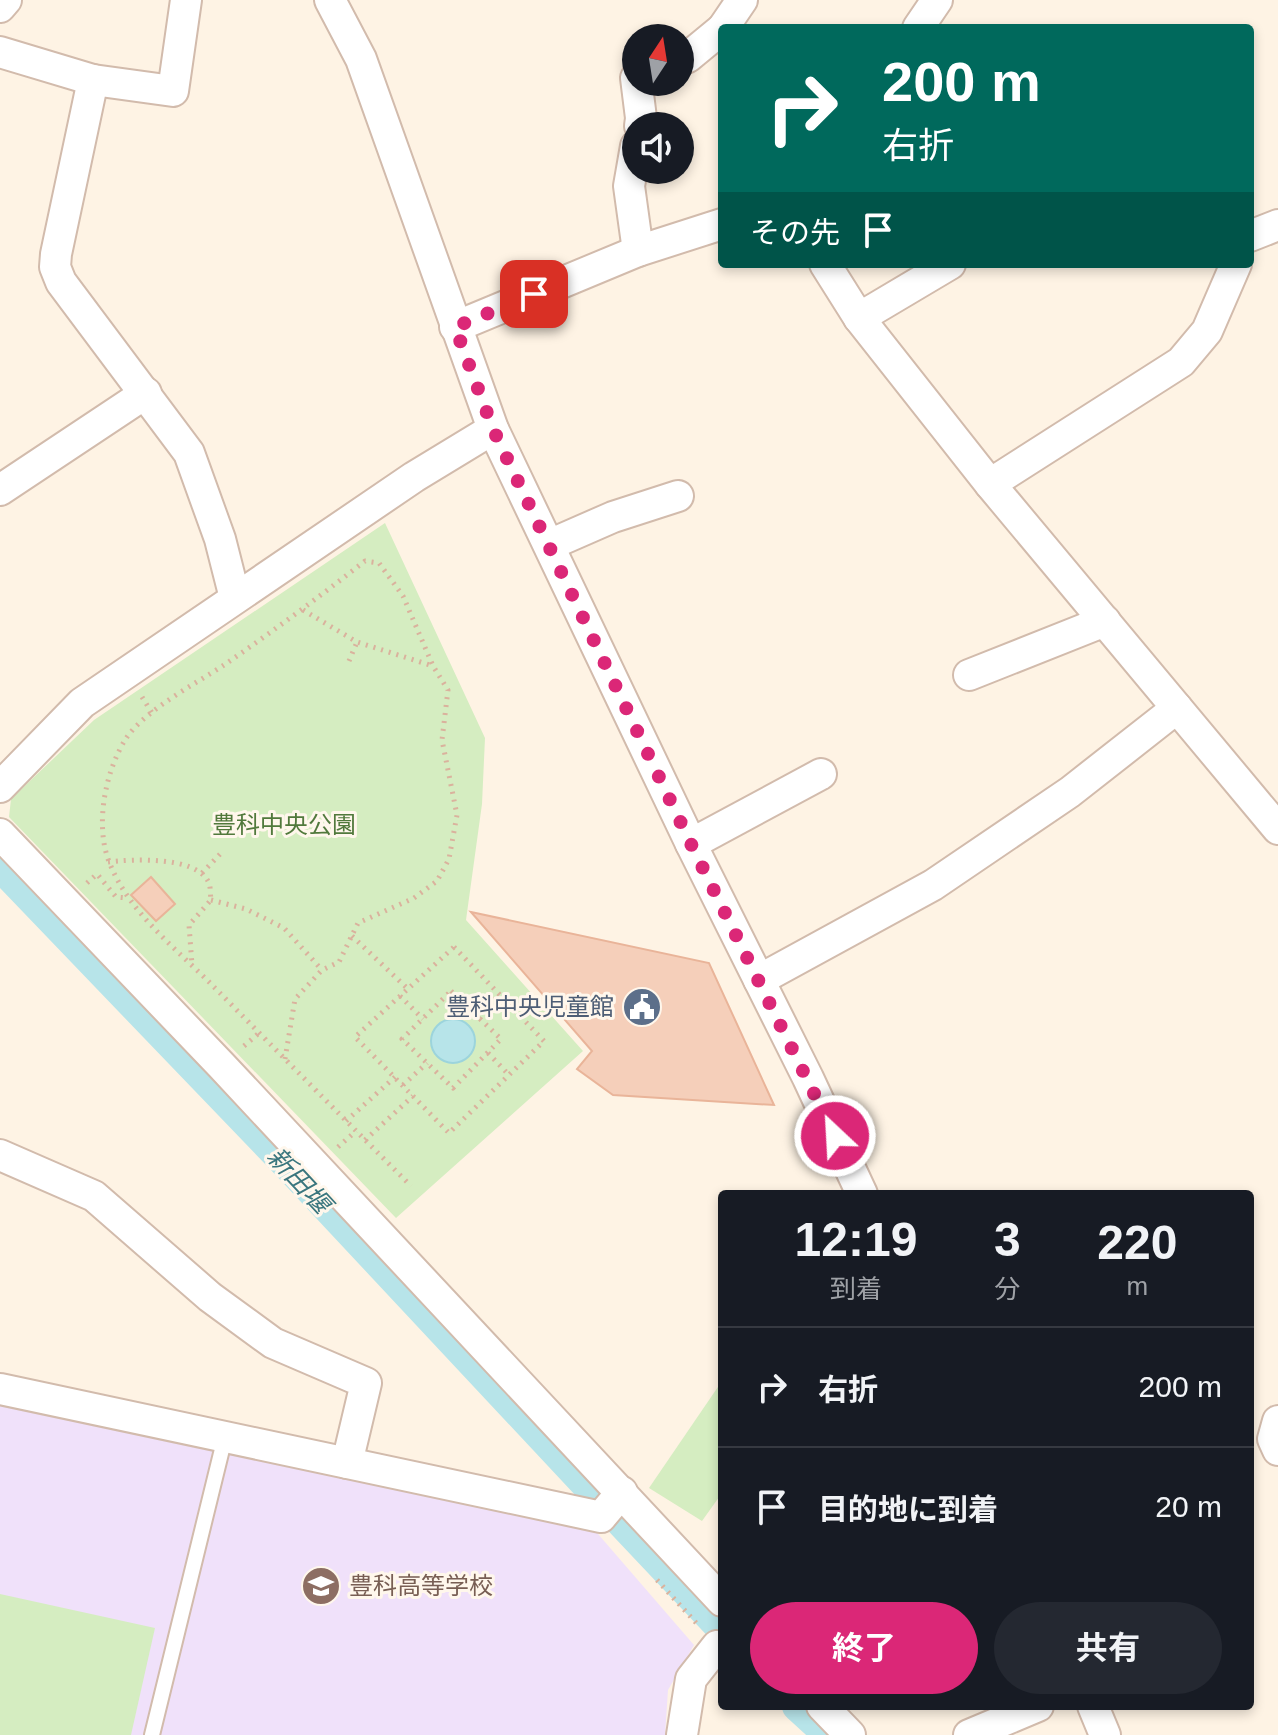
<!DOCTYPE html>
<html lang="ja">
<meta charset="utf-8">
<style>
body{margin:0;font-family:Helvetica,"Noto Sans JP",sans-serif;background:#242831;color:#f1f3f6;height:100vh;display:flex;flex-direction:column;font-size:30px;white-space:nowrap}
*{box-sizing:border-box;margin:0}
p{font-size:26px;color:#9ea1a6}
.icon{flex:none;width:44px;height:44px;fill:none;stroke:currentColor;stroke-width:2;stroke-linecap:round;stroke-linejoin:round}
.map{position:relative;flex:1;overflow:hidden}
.side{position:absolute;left:718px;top:1190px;width:536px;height:520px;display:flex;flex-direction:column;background:#171b24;border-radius:8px;box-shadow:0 4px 12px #0003}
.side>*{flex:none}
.guide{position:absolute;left:718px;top:24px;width:536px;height:244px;border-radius:8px;box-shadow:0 4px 12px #0003;background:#00695c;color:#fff;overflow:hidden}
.needle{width:52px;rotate:12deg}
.tools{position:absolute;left:622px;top:24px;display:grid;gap:16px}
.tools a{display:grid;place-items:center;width:72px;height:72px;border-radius:50%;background:#171b24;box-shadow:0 4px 12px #0003;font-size:40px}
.pin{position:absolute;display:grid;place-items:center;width:68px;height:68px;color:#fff;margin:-34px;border-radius:16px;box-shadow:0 4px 12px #0006}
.me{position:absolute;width:88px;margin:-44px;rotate:335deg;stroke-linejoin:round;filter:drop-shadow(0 0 6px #0008)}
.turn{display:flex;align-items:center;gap:28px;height:168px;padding:0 32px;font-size:36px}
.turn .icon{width:104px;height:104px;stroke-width:2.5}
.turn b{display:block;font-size:56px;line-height:68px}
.then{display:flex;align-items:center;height:76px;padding:0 32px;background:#0003;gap:16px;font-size:30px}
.eta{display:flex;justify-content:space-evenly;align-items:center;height:136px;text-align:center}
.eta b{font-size:48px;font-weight:700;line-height:56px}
.cta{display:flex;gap:16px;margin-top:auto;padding:16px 32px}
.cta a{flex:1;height:92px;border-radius:48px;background:#db2777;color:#fff;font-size:32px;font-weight:700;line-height:92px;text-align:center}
.cta a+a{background:#242831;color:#f1f3f6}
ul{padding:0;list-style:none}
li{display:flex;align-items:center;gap:24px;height:120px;padding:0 32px;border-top:2px solid #363941}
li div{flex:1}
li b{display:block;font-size:30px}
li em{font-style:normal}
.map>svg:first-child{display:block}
.education{fill:#f0e1fa}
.green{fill:#d5edc1}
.water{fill:#b7e4e9;stroke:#9cd4dc;stroke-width:2}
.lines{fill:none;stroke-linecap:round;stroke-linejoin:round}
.canal{stroke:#b7e4e9;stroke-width:32}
.building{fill:#f5cfba;stroke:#e9b499;stroke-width:2}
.service-casing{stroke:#d2bbac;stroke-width:18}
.minor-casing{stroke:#d2bbac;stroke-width:34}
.path{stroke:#dab29d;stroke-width:5;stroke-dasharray:2 6;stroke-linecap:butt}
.service{stroke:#fff;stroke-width:14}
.minor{stroke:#fff;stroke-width:30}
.route{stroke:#db2777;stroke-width:14;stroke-dasharray:0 25.2}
.labels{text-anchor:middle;stroke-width:6;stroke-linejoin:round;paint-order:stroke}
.park-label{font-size:24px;fill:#51793c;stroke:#fff7ec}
.service-label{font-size:24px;fill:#4e5e75;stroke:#fff7ec;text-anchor:end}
.education-label{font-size:24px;fill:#785e54;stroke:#fff7ec;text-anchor:start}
.water-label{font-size:26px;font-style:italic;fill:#3a767e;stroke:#fff7ec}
</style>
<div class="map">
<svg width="1278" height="1735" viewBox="0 0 1278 1735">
<rect width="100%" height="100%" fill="#fef3e4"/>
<polygon class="education" points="0,1405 592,1527 694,1645 668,1690 665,1735 0,1735"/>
<g class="green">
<polygon points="385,523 485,738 482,804 466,920 583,1051 396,1218 9,817 11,799 94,720"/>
<polygon points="722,1381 722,1493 702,1521 649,1488"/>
<polygon points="0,1594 155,1628 131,1735 0,1735"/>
</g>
<circle class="water" cx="453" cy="1041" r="22"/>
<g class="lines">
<g class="canal">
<polyline points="0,865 292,1169 598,1496"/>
<polyline points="620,1520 722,1628"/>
<polyline points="798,1706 830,1735"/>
</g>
</g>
<g class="building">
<polygon points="151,877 175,904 156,921 131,895"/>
<polygon points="471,912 709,963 774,1105 613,1095 577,1069 592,1051"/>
</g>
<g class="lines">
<defs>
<polyline id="service" points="152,1735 225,1437"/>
<g id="minor">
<polyline points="330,0 361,59 493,429 691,844 808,1078 862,1194"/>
<polyline points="0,7 6,0"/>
<polyline points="723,28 742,0"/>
<polyline points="918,28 937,0"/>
<polyline points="0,52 93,80 173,91 186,0"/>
<polyline points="680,60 688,57 722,29"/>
<polyline points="636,78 641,118 640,126"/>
<polyline points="93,80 56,254 55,267 61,282 189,453 220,539 235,598"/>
<polyline points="636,146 629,186 638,251"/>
<polyline points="1250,236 1278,225"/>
<polyline points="825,264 859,318 990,484 1278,829"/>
<polyline points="859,318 950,264"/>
<polyline points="455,327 638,251 722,224"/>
<polyline points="990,484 1181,362 1207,331 1236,264"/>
<polyline points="0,490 146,393"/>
<polyline points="549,545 613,517 678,496"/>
<polyline points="969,675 1105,621"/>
<polyline points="0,787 82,703 414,477 493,429"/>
<polyline points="0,834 221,1065 722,1601"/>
<polyline points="691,844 821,774"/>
<polyline points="759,980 933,885 1070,792 1177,708"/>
<polyline points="0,1155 94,1196 210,1297 273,1343 366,1383 347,1463"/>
<polyline points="0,1389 601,1517 622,1492"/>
<polyline points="1278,1421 1273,1439 1278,1450"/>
<polyline points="822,1706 850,1735"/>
<polyline points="1093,1706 1105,1735"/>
<polyline points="682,1735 691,1679 717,1646"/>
<polyline points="969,1735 1038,1706"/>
</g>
</defs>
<use href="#service" class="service-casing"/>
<use href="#minor" class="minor-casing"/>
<g class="path">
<polyline points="303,610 357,642 433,666"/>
<polyline points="349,661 357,642"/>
<polyline points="142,697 152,713"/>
<path d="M 108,862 C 133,859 194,856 208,881 C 211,886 210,893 211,900 L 189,925 L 192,965"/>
<polyline points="202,873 222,852"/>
<polyline points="87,883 97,874 116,897 127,898"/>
<polyline points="211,900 246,909 284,928 322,970"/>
<polyline points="352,936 408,989"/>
<polygon points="454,947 544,1041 449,1133 355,1037"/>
<polygon points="451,991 501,1039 453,1088 402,1039"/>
<polyline points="400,996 423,1019"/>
<polyline points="478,1017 500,994"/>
<polyline points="244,1046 259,1033"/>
<polyline points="488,1053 509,1075"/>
<path d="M 285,1059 L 295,999 L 322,970 L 339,962 L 358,923 L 414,898 L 437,881 L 449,859 L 457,815 L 442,740 L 448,690 L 433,666 L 403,596 L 379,563 L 365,561 C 319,597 272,632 224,665 C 195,684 147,709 127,737 C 105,770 94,827 110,864 C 130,914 178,950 215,988 C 280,1054 345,1120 411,1186"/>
<polyline points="403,1085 427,1063"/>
<polyline points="346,1121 395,1077"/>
<polyline points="365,1140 413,1096"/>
<polyline points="338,1147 356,1131"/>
<polyline points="657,1580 699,1626"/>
</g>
<use href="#service" class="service"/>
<use href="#minor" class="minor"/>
</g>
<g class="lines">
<polyline class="route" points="534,294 455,327 493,429 691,844 835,1136"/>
</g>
<defs>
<symbol id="civic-disc" viewBox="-11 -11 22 22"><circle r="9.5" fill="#5c6f8a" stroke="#fff7ec"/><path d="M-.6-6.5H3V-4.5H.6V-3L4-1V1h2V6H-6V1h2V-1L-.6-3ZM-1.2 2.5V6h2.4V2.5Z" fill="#fff"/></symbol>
<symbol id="school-disc" viewBox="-11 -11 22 22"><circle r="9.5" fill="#8d6e63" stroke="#fff7ec"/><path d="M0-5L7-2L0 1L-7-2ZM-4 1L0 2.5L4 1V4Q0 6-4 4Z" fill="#fff"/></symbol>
</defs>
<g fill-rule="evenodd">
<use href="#civic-disc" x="620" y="985" width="44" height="44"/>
<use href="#school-disc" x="299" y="1564" width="44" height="44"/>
</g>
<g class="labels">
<g class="park-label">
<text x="284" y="833">豊科中央公園</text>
</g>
<g class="service-label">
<text x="614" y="1015">豊科中央児童館</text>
</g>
<g class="education-label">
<text x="349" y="1594">豊科高等学校</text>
</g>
<g class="water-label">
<text transform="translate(299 1180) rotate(47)" y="9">新田堰</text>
</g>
</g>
</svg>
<div class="tools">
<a><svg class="needle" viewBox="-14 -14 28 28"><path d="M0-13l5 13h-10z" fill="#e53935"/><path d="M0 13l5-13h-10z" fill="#9ea1a6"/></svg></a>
<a><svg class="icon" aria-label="sound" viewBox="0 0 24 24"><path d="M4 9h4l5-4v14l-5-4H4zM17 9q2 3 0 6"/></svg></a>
</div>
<div class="pin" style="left:534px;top:294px;background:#d93025"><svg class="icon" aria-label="arrive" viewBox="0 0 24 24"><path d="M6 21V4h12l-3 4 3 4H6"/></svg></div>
<svg class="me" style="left:835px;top:1136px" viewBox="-20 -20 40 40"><circle r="17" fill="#db2777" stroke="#fff" stroke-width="3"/><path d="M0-11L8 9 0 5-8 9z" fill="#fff"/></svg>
<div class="guide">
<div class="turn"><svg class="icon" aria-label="right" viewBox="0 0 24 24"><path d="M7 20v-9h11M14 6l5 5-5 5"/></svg><div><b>200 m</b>右折</div></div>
<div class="then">その先<svg class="icon" aria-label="arrive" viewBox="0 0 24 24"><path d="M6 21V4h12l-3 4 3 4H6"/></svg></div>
</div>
<section class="side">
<div class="eta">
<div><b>12:19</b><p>到着</p></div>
<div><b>3</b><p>分</p></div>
<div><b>220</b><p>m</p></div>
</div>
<ul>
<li><svg class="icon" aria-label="right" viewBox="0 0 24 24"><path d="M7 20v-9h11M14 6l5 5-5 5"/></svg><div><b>右折</b></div><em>200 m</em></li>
<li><svg class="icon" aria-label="arrive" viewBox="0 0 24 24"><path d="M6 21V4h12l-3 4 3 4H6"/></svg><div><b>目的地に到着</b></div><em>20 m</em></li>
</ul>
<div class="cta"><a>終了</a><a>共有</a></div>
</section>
</div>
